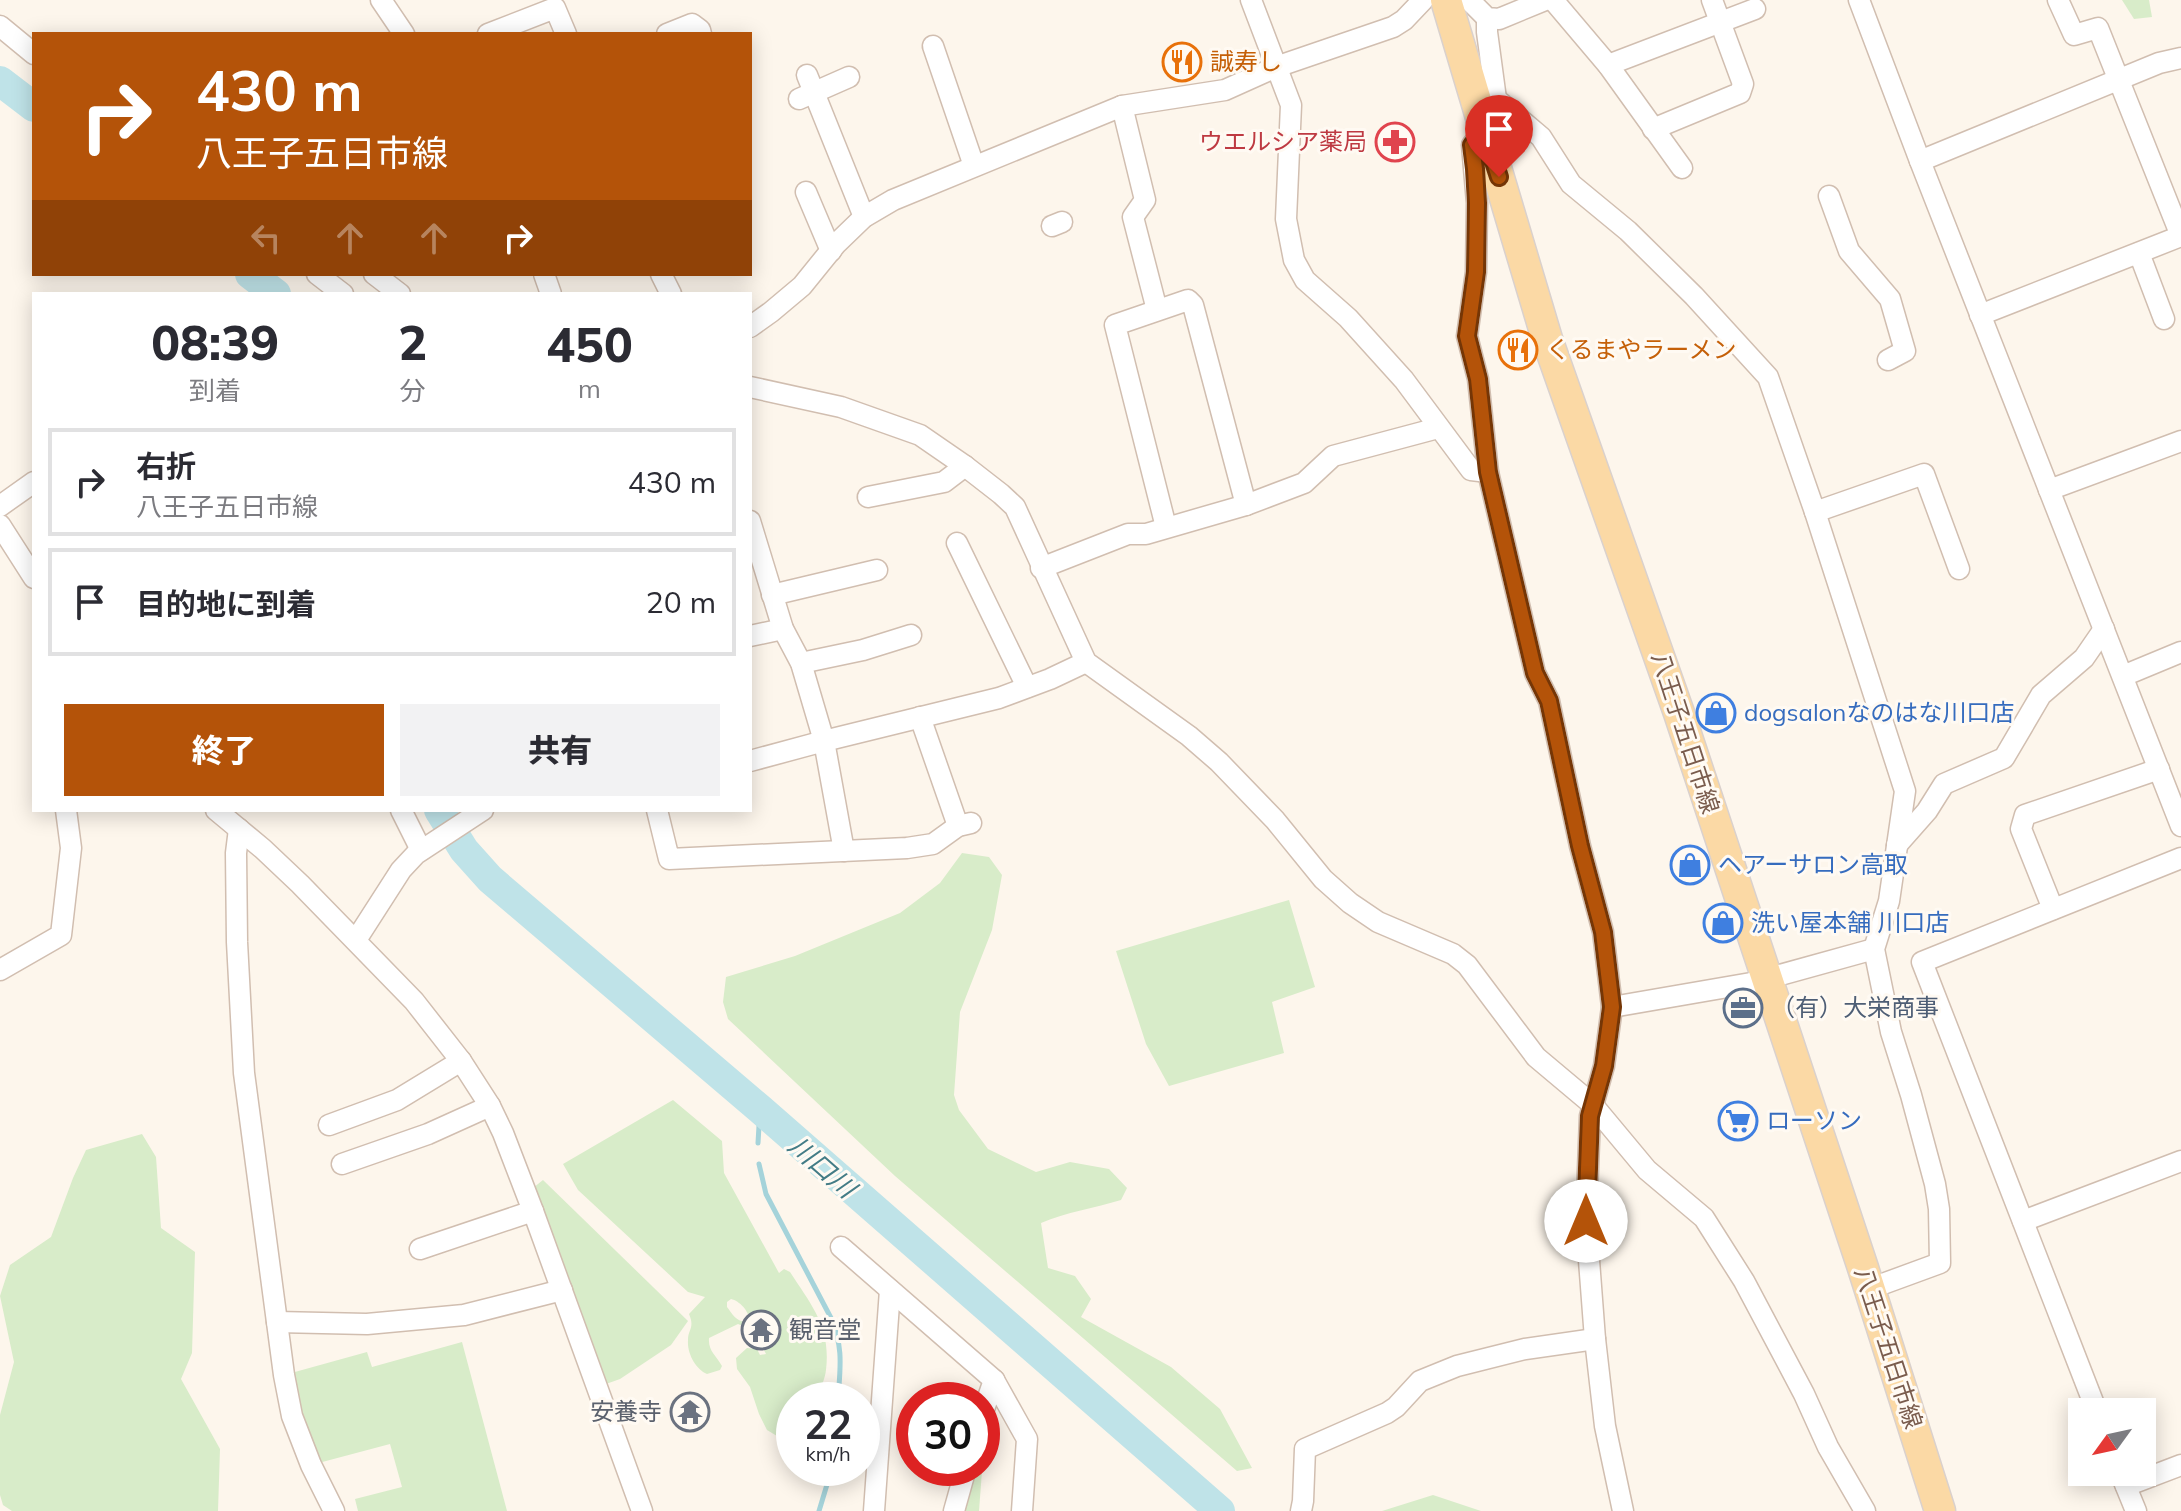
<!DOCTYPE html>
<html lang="ja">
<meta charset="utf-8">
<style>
body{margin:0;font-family:Mulish,"Noto Sans JP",sans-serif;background:#f2f2f3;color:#2b2b33;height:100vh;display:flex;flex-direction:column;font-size:30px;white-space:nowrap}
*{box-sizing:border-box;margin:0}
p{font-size:26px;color:#7c7c81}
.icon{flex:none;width:44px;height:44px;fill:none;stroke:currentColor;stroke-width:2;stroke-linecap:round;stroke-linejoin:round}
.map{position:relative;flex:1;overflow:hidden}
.drawer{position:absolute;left:32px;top:292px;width:720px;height:520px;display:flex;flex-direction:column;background:#fff;border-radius:0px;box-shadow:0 4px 20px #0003}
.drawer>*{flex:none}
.guide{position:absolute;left:32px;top:32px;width:720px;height:244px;border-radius:0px;box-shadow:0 4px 20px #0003;background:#b45309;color:#fff;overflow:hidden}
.needle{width:52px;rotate:237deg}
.buttons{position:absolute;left:2068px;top:1398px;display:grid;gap:16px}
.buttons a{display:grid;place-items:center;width:88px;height:88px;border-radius:0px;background:#fff;box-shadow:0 4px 20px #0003;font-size:40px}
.speed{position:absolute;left:776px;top:1382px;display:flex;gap:16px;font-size:40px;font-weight:700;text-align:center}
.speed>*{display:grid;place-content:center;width:104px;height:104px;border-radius:50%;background:#fff;box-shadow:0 4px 20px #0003;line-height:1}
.speed small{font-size:20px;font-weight:400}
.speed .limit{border:12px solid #d22;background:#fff;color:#111}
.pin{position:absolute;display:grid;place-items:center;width:68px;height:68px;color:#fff;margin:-82px -34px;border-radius:50% 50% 50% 0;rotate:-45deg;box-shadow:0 0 8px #0007}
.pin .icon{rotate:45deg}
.me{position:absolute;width:88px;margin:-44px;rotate:0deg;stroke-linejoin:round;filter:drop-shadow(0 0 6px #0008)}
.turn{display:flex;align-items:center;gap:28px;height:168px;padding:0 32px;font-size:36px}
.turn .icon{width:104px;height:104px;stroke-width:2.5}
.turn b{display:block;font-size:56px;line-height:68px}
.lanes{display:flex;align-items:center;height:76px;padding:0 32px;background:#0003;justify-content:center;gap:40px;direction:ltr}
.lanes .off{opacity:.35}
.eta{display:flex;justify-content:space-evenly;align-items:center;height:136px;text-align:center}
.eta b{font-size:48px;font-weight:800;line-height:56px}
.button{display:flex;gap:16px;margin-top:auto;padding:16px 32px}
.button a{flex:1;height:92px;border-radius:0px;background:#b45309;color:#fff;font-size:32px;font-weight:800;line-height:92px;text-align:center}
.button a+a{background:#f2f2f3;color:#2b2b33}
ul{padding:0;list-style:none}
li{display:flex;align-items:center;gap:24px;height:108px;margin:0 16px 12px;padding:0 16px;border:4px solid #e1e1e2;border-radius:0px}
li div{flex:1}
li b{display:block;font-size:30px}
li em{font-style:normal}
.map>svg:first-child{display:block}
.green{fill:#d8ecc9;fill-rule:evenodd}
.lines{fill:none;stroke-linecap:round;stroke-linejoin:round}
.stream{stroke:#a5d3da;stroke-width:5}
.river{stroke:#bfe3e8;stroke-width:30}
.street-casing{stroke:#d1beb0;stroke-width:23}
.primary-casing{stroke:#dad1cd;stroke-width:33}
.street{stroke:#fff;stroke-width:20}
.primary{stroke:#fbd9a5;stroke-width:30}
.route-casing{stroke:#753606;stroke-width:20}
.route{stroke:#b45309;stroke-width:14}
.labels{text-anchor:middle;stroke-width:6;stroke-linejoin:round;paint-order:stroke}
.food-label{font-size:24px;fill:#c56008;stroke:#fffaf3;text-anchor:start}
.health-label{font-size:24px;fill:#be3a42;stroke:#fffaf3;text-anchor:end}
.shop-label{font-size:24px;fill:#366cbe;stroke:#fffaf3;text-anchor:start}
.street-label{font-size:24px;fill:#7a5c4d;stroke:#fffaf3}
.service-label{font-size:24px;fill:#4e5e75;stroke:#fffaf3;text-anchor:start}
.worship-label{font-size:24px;fill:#5b616d;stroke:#fffaf3;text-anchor:start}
.water-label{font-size:26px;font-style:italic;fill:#437c86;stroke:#fffaf3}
</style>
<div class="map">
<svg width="2181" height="1511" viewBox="0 0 2181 1511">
<rect width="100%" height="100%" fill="#fdf6ec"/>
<g class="green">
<polygon points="2122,0 2149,0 2152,17 2134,19"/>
<path d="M 962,853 L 989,857 L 1002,875 L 992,930 L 960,1012 L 954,1095 L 959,1110 L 988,1149 L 1036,1172 L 1070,1162 L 1109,1169 L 1127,1188 L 1121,1200 C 1095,1208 1066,1212 1041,1223 L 1048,1268 L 1075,1276 L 1091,1299 L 1081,1317 L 1171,1367 L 1220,1409 L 1252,1468 L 1237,1471 L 895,1176 L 728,1019 L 723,1002 L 726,977 L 795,956 L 900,913 L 940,883 Z"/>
<polygon points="1289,900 1315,987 1272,1002 1284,1053 1169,1086 1146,1044 1116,951"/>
<path d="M 673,1100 L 722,1141 L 724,1173 L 779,1273 L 784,1269 L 790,1272 C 812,1306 831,1327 826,1370 C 825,1379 820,1389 818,1400 L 794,1400 L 794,1432 L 782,1439 L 767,1430 L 759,1414 L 750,1387 L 737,1369 L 736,1358 L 747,1348 L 757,1349 L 760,1355 L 766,1354 L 759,1340 L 771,1331 L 767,1326 L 755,1325 L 750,1329 L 738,1324 L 709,1338 C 708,1351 716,1355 722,1366 L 720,1370 L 707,1374 C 696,1369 687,1354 688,1340 C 688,1329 695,1328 689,1314 L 705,1297 L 688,1292 L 578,1190 L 563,1164 ZM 731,1299 C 740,1301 750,1312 749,1321 C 738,1324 733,1315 727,1307 L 727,1302 Z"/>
<polygon points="142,1134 156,1157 161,1228 195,1252 192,1353 181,1379 220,1449 218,1511 12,1511 3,1505 0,1495 0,1415 14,1362 0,1296 10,1265 51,1237 73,1178 86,1150"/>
<polygon points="543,1180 688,1321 671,1345 620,1379 606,1384 533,1188"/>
<polygon points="462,1342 507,1511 358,1511 355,1499 402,1487 390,1444 311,1465 284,1375 367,1352 372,1367"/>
<polygon points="969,1468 982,1471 979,1511 954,1511"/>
<polygon points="1433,1495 1481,1511 1382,1511"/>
</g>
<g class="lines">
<g class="stream">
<polyline points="758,1143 760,1109"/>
<path d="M 759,1164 L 766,1194 L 831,1318 C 844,1349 840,1368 838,1400"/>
<polyline points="819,1511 832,1468"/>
</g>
<g class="river">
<polyline points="0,81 34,107"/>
<polyline points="250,274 276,294"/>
<polyline points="439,810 464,850 490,879 760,1109 1220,1511"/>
</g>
<defs>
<g id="street">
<polyline points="381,0 404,34"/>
<polyline points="1251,0 1291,105 1286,219 1294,260 1305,280 1348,318 1404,380 1471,470 1488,472"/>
<polyline points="1469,0 1487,18 1499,19 1545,0"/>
<polyline points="1553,0 1608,65 1682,168"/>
<polyline points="1859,0 1920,161 2181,826"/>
<polyline points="2058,0 2074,35 2098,28 2181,236"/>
<polyline points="1487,18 1487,32 1496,99"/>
<polyline points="0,26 34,54"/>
<polyline points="488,34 555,8 566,34"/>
<polyline points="667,34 692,24 700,30 701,34"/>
<polyline points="933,46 974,166"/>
<polyline points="1608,65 1755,9"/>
<polyline points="807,75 864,217"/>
<polyline points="799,99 849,77"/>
<polyline points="1475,99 1496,99 1541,137 1571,184 1628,231 1694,296 1768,377 1815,512 1905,791 1889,901 1874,949 1891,1032 1911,1095 1935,1184 1939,1209 1940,1263 1869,1289"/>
<polyline points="1122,106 1145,200 1133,217 1157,310"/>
<polyline points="1653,129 1740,93 1743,84 1712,0"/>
<polyline points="1484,131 1472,145 1477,203 1476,272 1467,336 1478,379 1488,472 1535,673 1549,701 1580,846 1603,932 1612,1007 1604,1066 1590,1116 1586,1221 1595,1339 1605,1426 1623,1511"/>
<polyline points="1920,161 2159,63 2181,58"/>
<polyline points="806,192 831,251"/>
<polyline points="1829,196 1849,251 1890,299 1905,351 1888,360"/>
<polyline points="1052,226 1062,222"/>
<polyline points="2139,253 2164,319"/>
<polyline points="317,274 343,294"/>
<polyline points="374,274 400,294"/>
<polyline points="544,274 551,294"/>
<polyline points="661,274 671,294"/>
<polyline points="1980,315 2181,236"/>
<polyline points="750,327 771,312 802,286 836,244 864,217 893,200 1122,106 1225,90 1276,67 1393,27 1404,20 1423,0"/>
<polyline points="750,387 841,407 920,435 965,466 1001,494 1015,507 1086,662 1189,736 1219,762 1275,820 1323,879 1350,903 1378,922 1453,954 1467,965 1536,1057 1592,1104 1647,1170 1704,1218 1744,1281 1804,1394 1828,1447 1865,1511"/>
<polyline points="2049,490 2181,441"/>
<polyline points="868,497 944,482 965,466"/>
<polyline points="0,506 34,482"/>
<polyline points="1815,512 1924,474 1959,569"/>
<polyline points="750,521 783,629 801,663 824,741 844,851"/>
<polyline points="0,525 34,578"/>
<polyline points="1166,527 1115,325 1188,300 1193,305 1246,505"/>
<polyline points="957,543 1027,687"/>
<polyline points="1041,568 1128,534 1146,534 1246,505 1304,483 1333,456 1438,428"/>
<polyline points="772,595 877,570"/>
<polyline points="750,636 783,629"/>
<polyline points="801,663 863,650 911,635"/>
<polyline points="2123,676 2181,652"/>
<polyline points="920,717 958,826"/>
<polyline points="750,761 824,741 999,698 1050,679 1086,662"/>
<polyline points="216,810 263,849 300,884 414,1001 461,1061 490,1106 503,1133 533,1211 642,1511"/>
<polyline points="401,810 421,850"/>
<polyline points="657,810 669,859 907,848 933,844 958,826 971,823"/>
<polyline points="239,829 236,853 237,942 244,1073 284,1375 292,1416 311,1465 334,1511"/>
<polyline points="1897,845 1927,811 1944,784 2004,758 2041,695 2084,658 2104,629"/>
<polyline points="2053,909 2021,829 2025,815 2159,769"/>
<polyline points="356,940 401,870 416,854 483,810"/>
<polyline points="0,970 61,935 71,848 66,810"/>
<polyline points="1612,1007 1751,983 1874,949"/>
<polyline points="329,1125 397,1100 461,1061"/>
<polyline points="342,1164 428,1134 490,1106"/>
<polyline points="2023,1221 2181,1161"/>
<polyline points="841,1247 994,1380 982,1415"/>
<polyline points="420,1249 533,1211"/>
<polyline points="277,1322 367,1324 464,1315 562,1290"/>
<polyline points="994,1380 1027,1439 1022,1511"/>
<polyline points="2097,1412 1922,962 2181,858"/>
<polyline points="2120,1472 2136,1511"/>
<polyline points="2126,1486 2181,1465"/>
<polyline points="874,1511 890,1290"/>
<polyline points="954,1511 966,1468"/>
<polyline points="1301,1511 1303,1501 1305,1449 1387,1413 1396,1407 1420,1381 1457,1366 1525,1349 1595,1339"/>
</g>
<polyline id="primary" points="1446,0 1547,339 1679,713 1863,1268 1940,1511"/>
</defs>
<use href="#street" class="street-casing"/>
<use href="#primary" class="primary-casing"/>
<use href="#street" class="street"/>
<use href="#primary" class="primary"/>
</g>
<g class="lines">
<defs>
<polyline id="route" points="1499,177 1484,131 1472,145 1475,169 1477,203 1476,272 1467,336 1478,379 1488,472 1535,673 1549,701 1580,846 1603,932 1612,1007 1604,1066 1590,1116 1586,1221"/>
</defs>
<use href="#route" class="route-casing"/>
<use href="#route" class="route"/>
</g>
<defs>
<symbol id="restaurant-ring" viewBox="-11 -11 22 22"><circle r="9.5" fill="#fffaf3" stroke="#e8710a" stroke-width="1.5"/><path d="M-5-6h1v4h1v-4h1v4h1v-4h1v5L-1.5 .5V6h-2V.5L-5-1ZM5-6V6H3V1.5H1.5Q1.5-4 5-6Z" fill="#e8710a"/></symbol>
<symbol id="pharmacy-ring" viewBox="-11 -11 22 22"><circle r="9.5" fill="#fffaf3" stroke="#e0444e" stroke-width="1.5"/><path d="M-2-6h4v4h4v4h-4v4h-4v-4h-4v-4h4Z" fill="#e0444e"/></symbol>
<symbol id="shop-ring" viewBox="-11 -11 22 22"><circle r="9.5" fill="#fffaf3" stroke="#3f7fe0" stroke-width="1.5"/><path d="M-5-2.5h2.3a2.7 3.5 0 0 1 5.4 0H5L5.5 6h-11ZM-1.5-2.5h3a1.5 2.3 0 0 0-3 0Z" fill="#3f7fe0"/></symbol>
<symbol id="office-ring" viewBox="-11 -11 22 22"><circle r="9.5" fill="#fffaf3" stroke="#5c6f8a" stroke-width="1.5"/><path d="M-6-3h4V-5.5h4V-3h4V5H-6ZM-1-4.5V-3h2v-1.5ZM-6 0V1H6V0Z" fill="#5c6f8a"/></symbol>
<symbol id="supermarket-ring" viewBox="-11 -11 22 22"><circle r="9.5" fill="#fffaf3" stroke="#3f7fe0" stroke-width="1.5"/><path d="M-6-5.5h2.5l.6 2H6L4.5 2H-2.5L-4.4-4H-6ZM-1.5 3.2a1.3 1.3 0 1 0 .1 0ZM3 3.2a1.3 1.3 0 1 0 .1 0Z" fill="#3f7fe0"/></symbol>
<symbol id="temple-ring" viewBox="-11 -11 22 22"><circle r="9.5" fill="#fffaf3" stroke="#6b7280" stroke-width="1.5"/><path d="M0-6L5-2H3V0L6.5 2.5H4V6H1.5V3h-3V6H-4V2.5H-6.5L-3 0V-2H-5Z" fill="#6b7280"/></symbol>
</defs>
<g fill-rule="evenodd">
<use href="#restaurant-ring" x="1160" y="40" width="44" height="44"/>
<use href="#pharmacy-ring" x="1373" y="120" width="44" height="44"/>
<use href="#restaurant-ring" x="1496" y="328" width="44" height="44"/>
<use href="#shop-ring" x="1694" y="691" width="44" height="44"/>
<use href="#shop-ring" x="1668" y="843" width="44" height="44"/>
<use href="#shop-ring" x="1701" y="901" width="44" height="44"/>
<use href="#office-ring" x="1721" y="986" width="44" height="44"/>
<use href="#supermarket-ring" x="1716" y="1099" width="44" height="44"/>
<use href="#temple-ring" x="739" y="1308" width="44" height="44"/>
<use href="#temple-ring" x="668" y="1390" width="44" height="44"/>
</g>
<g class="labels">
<g class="food-label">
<text x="1210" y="70">誠寿し</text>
<text x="1546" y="358">くるまやラーメン</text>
</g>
<g class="health-label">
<text x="1367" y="150">ウエルシア薬局</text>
</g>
<g class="shop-label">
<text x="1744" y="721">dogsalonなのはな川口店</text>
<text x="1718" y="873">ヘアーサロン高取</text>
<text x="1751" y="931">洗い屋本舗 川口店</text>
<text x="1766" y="1129">ローソン</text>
</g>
<g class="street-label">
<text transform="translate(1685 733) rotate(72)" y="8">八王子五日市線</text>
<text transform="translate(1888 1348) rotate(72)" y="8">八王子五日市線</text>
</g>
<g class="service-label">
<text x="1771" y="1016">（有）大栄商事</text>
</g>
<g class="worship-label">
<text x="789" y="1338">観音堂</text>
<text x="662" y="1420" text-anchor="end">安養寺</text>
</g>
<g class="water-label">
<text transform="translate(822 1167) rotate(41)" y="9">川口川</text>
</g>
</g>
</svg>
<div class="buttons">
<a><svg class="needle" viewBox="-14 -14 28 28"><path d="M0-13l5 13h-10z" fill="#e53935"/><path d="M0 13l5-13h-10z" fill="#7c7c81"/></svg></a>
</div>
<div class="speed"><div>22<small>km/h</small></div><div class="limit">30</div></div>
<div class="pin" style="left:1499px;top:177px;background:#d93025"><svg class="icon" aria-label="arrive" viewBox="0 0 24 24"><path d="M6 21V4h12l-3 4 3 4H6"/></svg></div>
<svg class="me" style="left:1586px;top:1221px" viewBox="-20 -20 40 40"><circle r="19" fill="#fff"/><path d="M0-13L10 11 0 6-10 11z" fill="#b45309"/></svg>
<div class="guide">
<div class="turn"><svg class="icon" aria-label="right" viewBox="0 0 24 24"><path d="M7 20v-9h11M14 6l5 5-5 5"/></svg><div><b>430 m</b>八王子五日市線</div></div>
<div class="lanes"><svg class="icon off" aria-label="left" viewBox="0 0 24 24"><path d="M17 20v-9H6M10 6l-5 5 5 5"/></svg><svg class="icon off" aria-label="ahead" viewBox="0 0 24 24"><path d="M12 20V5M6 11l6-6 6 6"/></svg><svg class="icon off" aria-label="ahead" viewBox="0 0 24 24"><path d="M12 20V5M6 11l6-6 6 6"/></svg><svg class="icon" aria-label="right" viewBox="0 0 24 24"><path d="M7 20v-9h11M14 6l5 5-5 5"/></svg></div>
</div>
<section class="drawer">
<div class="eta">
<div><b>08:39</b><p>到着</p></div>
<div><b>2</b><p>分</p></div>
<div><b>450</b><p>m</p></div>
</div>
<ul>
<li><svg class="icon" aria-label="right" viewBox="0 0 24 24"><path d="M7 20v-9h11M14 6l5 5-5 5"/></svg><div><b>右折</b><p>八王子五日市線</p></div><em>430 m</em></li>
<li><svg class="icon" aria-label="arrive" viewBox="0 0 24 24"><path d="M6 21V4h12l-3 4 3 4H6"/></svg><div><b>目的地に到着</b></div><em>20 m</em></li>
</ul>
<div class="button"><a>終了</a><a>共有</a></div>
</section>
</div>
